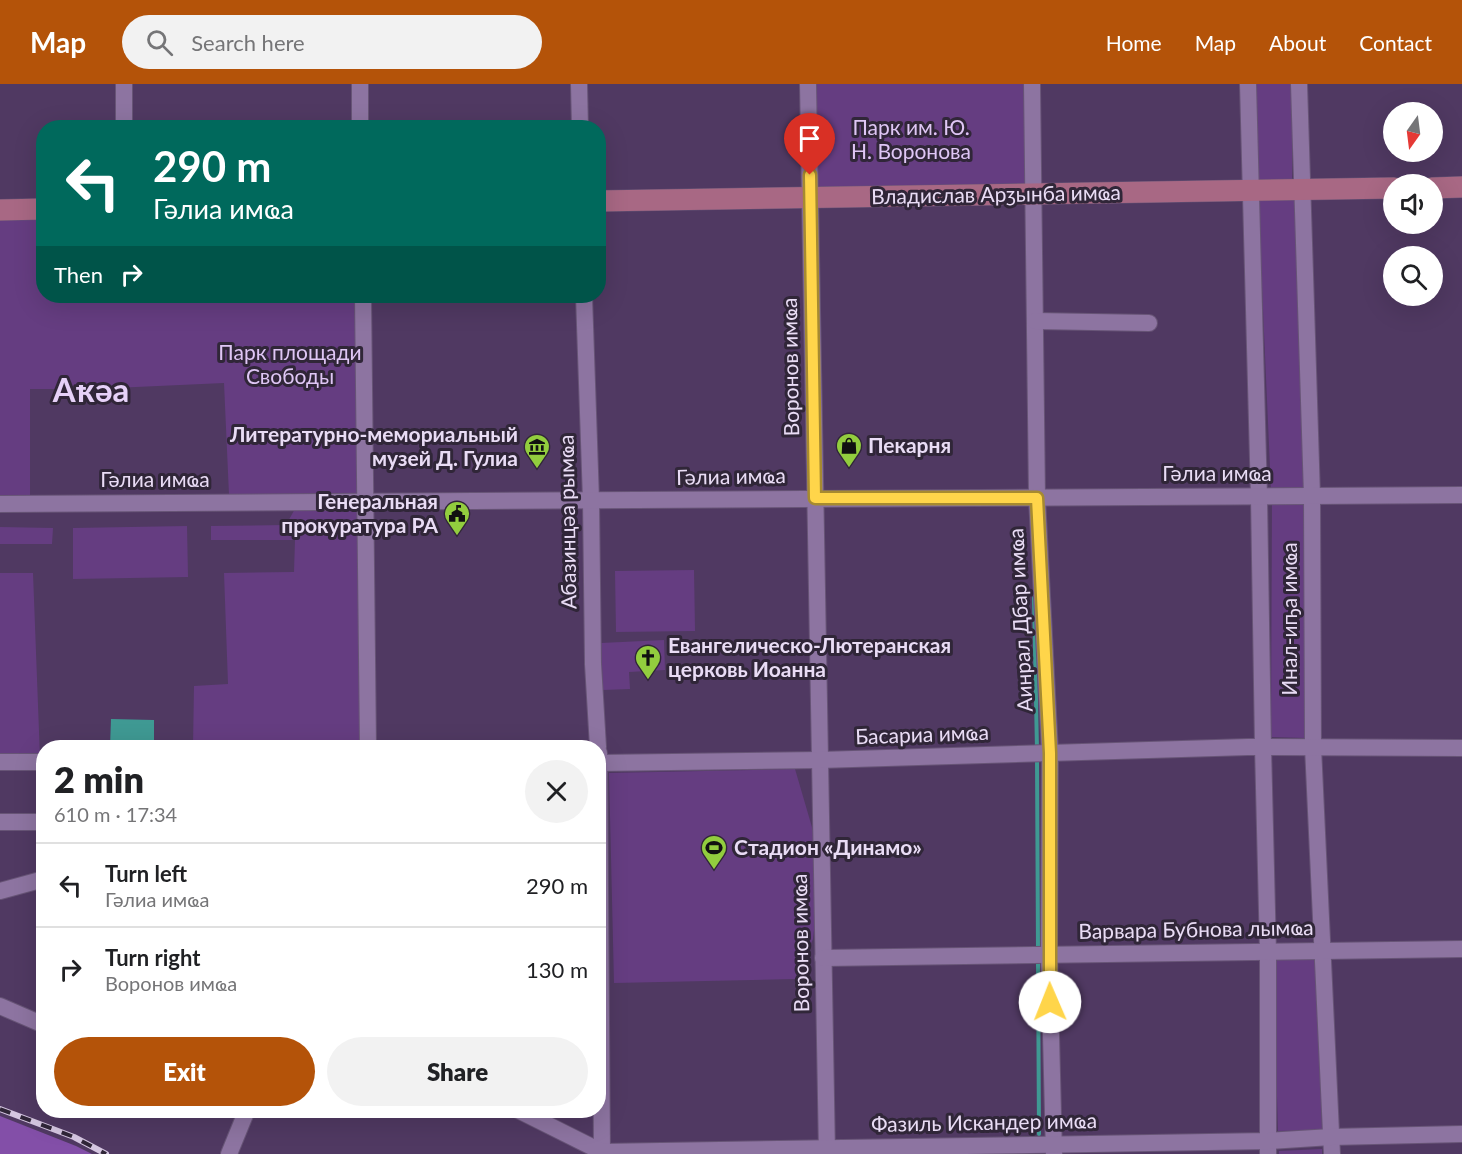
<!DOCTYPE html>
<meta charset="utf-8">
<style>
body{margin:0;font-family:Lato,sans-serif;background:#f2f2f2;color:#202124;height:100vh;display:flex;flex-direction:column;font-size:22px;white-space:nowrap}
*{box-sizing:border-box;margin:0}
p{font-size:20px;color:#757577}
.icon{flex:none;width:33px;height:33px;fill:none;stroke:currentColor;stroke-width:2;stroke-linecap:round;stroke-linejoin:round}
.map{position:relative;flex:1;overflow:hidden}
.sheet{position:absolute;left:36px;top:656px;width:570px;height:378px;display:flex;flex-direction:column;background:#fff;border-radius:24px;box-shadow:0 6px 24px #0002}
.sheet>*{flex:none}
.banner{position:absolute;left:36px;top:36px;width:570px;height:183px;border-radius:24px;box-shadow:0 6px 24px #0002;background:#00695c;color:#fff;overflow:hidden}
.needle{width:39px;rotate:194deg}
.tools{position:absolute;left:1383px;top:18px;display:grid;gap:12px}
.tools a{display:grid;place-items:center;width:60px;height:60px;border-radius:50%;background:#fff;box-shadow:0 6px 24px #0002;font-size:30px}
.pin{position:absolute;display:grid;place-items:center;width:51px;height:51px;color:#fff;margin:-62px -26px;border-radius:50% 50% 50% 0;rotate:-45deg;box-shadow:0 0 6px #0007}
.pin .icon{rotate:45deg}
.me{position:absolute;width:66px;margin:-33px;rotate:359deg;stroke-linejoin:round;filter:drop-shadow(0 0 4px #0008)}
.turn{display:flex;align-items:center;gap:21px;height:126px;padding:0 18px;font-size:27px}
.turn .icon{width:78px;height:78px;stroke-width:2.5}
.turn b{display:block;font-size:42px;line-height:51px}
.then{display:flex;align-items:center;height:57px;padding:0 18px;background:#0003;gap:12px;font-size:22px}
.round{display:grid;place-items:center;flex:none;width:63px;height:63px;border-radius:32px;background:#f2f2f2}
.overview{display:flex;align-items:center;justify-content:space-between;height:102px;padding:0 18px}
h1{font-size:36px;font-weight:800;line-height:45px}
.primary-button{display:flex;gap:12px;margin-top:auto;padding:12px 18px}
.primary-button a{flex:1;height:69px;border-radius:36px;background:#b45309;color:#fff;font-size:24px;font-weight:800;line-height:69px;text-align:center}
.primary-button a+a{background:#f2f2f2;color:#202124}
ul{padding:0;list-style:none}
li{display:flex;align-items:center;gap:18px;height:84px;padding:0 18px;border-top:2px solid #e0e0e0}
li div{flex:1}
li b{display:block;font-size:22px}
li em{font-style:normal}
header{display:flex;align-items:center;gap:36px;box-sizing:border-box;height:84px;padding:0 30px;background:#b45309;color:#fff}
header strong{font-size:28px}
nav{display:flex;gap:33px;margin-inline-start:auto;font-size:21px}
.search{width:420px;height:54px;background:#f2f2f2;display:flex;align-items:center;gap:15px;box-sizing:border-box;padding:0 21px;border-radius:33px;color:#757577;font-size:22px}
.map>svg:first-child{display:block}
.green{fill:#653d81}
.forest{fill:#834fa8}
.water{fill:#3f9993}
.lines{fill:none;stroke-linecap:round;stroke-linejoin:round}
.stream{stroke:#3f9993;stroke-width:4}
.minor-casing{stroke:#675476;stroke-width:18}
.major-casing{stroke:#675476;stroke-width:22}
.minor{stroke:#8d74a1;stroke-width:16}
.major{stroke:#a86884;stroke-width:21}
.rail-casing{stroke:#d5c6e1;stroke-width:6}
.rail{stroke:#302638;stroke-width:4;stroke-dasharray:11;stroke-linecap:butt}
.route-casing{stroke:#a68a30;stroke-width:15}
.route{stroke:#ffd54a;stroke-width:10}
.labels{text-anchor:middle;stroke-width:6;stroke-linejoin:round;paint-order:stroke}
.park-label{font-size:21px;fill:#dfc6f5;stroke:#302638}
.street-label{font-size:21px;fill:#e9dcf5;stroke:#302638}
.poi-label{font-size:21px;font-weight:bold;fill:#e9dcf5;stroke:#302638;text-anchor:start}
.town-label{font-size:33px;font-weight:bold;fill:#e6d1f8;stroke:#302638}
</style>
<header>
<strong>Map</strong>
<div class="search"><svg class="icon" aria-label="search" viewBox="0 0 24 24"><circle cx="10" cy="10" r="6"/><path d="M15 15l6 6"/></svg>Search here</div>
<nav><a>Home</a><a>Map</a><a>About</a><a>Contact</a></nav>
</header>
<div class="map">
<svg width="1462" height="1070" viewBox="0 0 1462 1070">
<rect width="100%" height="100%" fill="#503962"/>
<g class="green">
<polygon points="808,0 1032,0 1034,110 811,114"/>
<polygon points="1252,0 1292,0 1292,98 1253,98"/>
<polygon points="1294,111 1307,406 1271,406 1258,112"/>
<polygon points="0,129 43,129 44,212 358,212 358,411 229,411 224,299 92,305 30,305 30,412 0,412"/>
<polygon points="1272,417 1307,417 1306,654 1271,653"/>
<polygon points="296,423 357,423 361,663 193,663 194,602 228,600 224,489 294,488 295,456 211,456 211,442 286,441"/>
<polygon points="187,442 188,493 73,495 73,444"/>
<polygon points="0,443 53,444 52,460 0,460"/>
<polygon points="694,486 695,547 616,548 615,487"/>
<polygon points="0,489 33,489 40,674 0,675"/>
<polygon points="664,556 665,586 629,588 630,605 603,606 601,559"/>
<polygon points="795,685 816,757 817,818 813,855 795,895 614,899 609,689"/>
<polygon points="1317,874 1322,1046 1278,1047 1273,875"/>
<polygon points="1322,1065 1322,1070 1279,1070 1279,1067"/>
</g>
<polygon class="forest" points="0,1032 76,1062 92,1070 0,1070"/>
<polygon class="water" points="111,635 154,636 154,663 110,663"/>
<g class="lines">
<g class="stream">
<polyline points="1034,514 1037,666"/>
<polyline points="1037,673 1038,867"/>
<polyline points="1038,874 1039,1050"/>
</g>
<defs>
<g id="minor">
<polyline points="124,0 124,44"/>
<polyline points="360,0 360,44"/>
<polyline points="579,0 580,44"/>
<polyline points="808,0 827,1070"/>
<polyline points="1032,0 1037,414 1050,669 1049,871 1054,1070"/>
<polyline points="1248,0 1259,413 1263,663 1268,868 1268,1070"/>
<polyline points="1299,0 1312,412 1313,663 1332,1070"/>
<polyline points="363,212 368,663"/>
<polyline points="584,212 591,416 593,580 598,663"/>
<polyline points="1035,237 1149,239"/>
<polyline points="0,420 1462,411"/>
<polyline points="599,669 602,1070"/>
<polyline points="0,678 44,678"/>
<polyline points="598,679 820,676 1248,663 1462,664"/>
<polyline points="0,738 44,738"/>
<polyline points="0,807 44,795"/>
<polyline points="823,874 1462,865"/>
<polyline points="0,922 44,941"/>
<polyline points="518,1026 602,1068 1268,1057 1331,1053 1462,1050"/>
<polyline points="229,1070 247,1026"/>
</g>
<g id="major">
<polyline points="1432,104 1462,103"/>
<polyline points="598,117 1394,104"/>
<polyline points="0,126 44,125"/>
</g>
</defs>
<use href="#minor" class="minor-casing"/>
<use href="#major" class="major-casing"/>
<use href="#minor" class="minor"/>
<use href="#major" class="major"/>
<defs>
<polyline id="rail" points="0,1025 74,1053 106,1070"/>
</defs>
<use href="#rail" class="rail-casing"/>
<use href="#rail" class="rail"/>
</g>
<g class="lines">
<defs>
<polyline id="route" points="810,91 815,414 1037,414 1050,669 1050,918"/>
</defs>
<use href="#route" class="route-casing"/>
<use href="#route" class="route"/>
</g>
<defs>
<symbol id="shop-pin" viewBox="-11 -11 22 30"><path d="M0 17L-7.5 6A9.5 9.5 0 1 1 7.5 6Z" fill="#92cd3e" stroke="#302638"/><path d="M-5-2.5h2.3a2.7 3.5 0 0 1 5.4 0H5L5.5 6h-11ZM-1.5-2.5h3a1.5 2.3 0 0 0-3 0Z" fill="#111"/></symbol>
<symbol id="museum-pin" viewBox="-11 -11 22 30"><path d="M0 17L-7.5 6A9.5 9.5 0 1 1 7.5 6Z" fill="#92cd3e" stroke="#302638"/><path d="M0-6L6-3V-2H-6V-3ZM-5-1h2V3h-2ZM-1-1h2V3h-2ZM3-1h2V3H3ZM-6 4H6V6H-6Z" fill="#111"/></symbol>
<symbol id="civic-pin" viewBox="-11 -11 22 30"><path d="M0 17L-7.5 6A9.5 9.5 0 1 1 7.5 6Z" fill="#92cd3e" stroke="#302638"/><path d="M-.6-6.5H3V-4.5H.6V-3L4-1V1h2V6H-6V1h2V-1L-.6-3ZM-1.2 2.5V6h2.4V2.5Z" fill="#111"/></symbol>
<symbol id="church-pin" viewBox="-11 -11 22 30"><path d="M0 17L-7.5 6A9.5 9.5 0 1 1 7.5 6Z" fill="#92cd3e" stroke="#302638"/><path d="M-1.2-6h2.4v3.5h3.3v2.4h-3.3V6h-2.4V-.1h-3.3v-2.4h3.3Z" fill="#111"/></symbol>
<symbol id="stadium-pin" viewBox="-11 -11 22 30"><path d="M0 17L-7.5 6A9.5 9.5 0 1 1 7.5 6Z" fill="#92cd3e" stroke="#302638"/><path d="M0-5a6.5 5 0 1 0 0 10a6.5 5 0 1 0 0-10ZM-3.5-1.8h7v3.6h-7Z" fill="#111"/></symbol>
</defs>
<g fill-rule="evenodd">
<use href="#shop-pin" x="834" y="347" width="30" height="40"/>
<use href="#museum-pin" x="522" y="348" width="30" height="40"/>
<use href="#civic-pin" x="442" y="415" width="30" height="40"/>
<use href="#church-pin" x="633" y="559" width="30" height="40"/>
<use href="#stadium-pin" x="699" y="749" width="30" height="40"/>
</g>
<g class="labels">
<g class="park-label">
<text x="911" y="51">Парк им. Ю.<tspan x="911" dy="24">Н. Воронова</tspan></text>
<text x="290" y="276">Парк площади<tspan x="290" dy="24">Свободы</tspan></text>
</g>
<g class="street-label">
<text transform="translate(996 111) rotate(-1)" y="7">Владислав Арӡынба имҩа</text>
<text transform="translate(791 283) rotate(-91)" y="7">Воронов имҩа</text>
<text x="1217" y="397">Гәлиа имҩа</text>
<text transform="translate(731 393) rotate(-1)" y="7">Гәлиа имҩа</text>
<text x="155" y="403">Гәлиа имҩа</text>
<text transform="translate(568 438) rotate(-91)" y="7">Абазинцәа рымҩа</text>
<text transform="translate(1290 535) rotate(-90)" y="7">Инал-иҧа имҩа</text>
<text transform="translate(1021 536) rotate(-93)" y="7">Аинрал Дбар имҩа</text>
<text transform="translate(922 651) rotate(-2)" y="7">Басариа имҩа</text>
<text transform="translate(1196 846) rotate(-1)" y="7">Варвара Бубнова лымҩа</text>
<text transform="translate(801 859) rotate(-91)" y="7">Воронов имҩа</text>
<text transform="translate(984 1039) rotate(-1)" y="7">Фазиль Искандер имҩа</text>
</g>
<g class="poi-label">
<text x="518" y="358" text-anchor="end">Литературно-мемориальный<tspan x="518" dy="24">музей Д. Гулиа</tspan></text>
<text x="868" y="369">Пекарня</text>
<text x="438" y="425" text-anchor="end">Генеральная<tspan x="438" dy="24">прокуратура РА</tspan></text>
<text x="668" y="569">Евангелическо-Лютеранская<tspan x="668" dy="24">церковь Иоанна</tspan></text>
<text x="734" y="771">Cтадион «Динамо»</text>
</g>
<g class="town-label">
<text x="91" y="318">Аҟəа</text>
</g>
</g>
</svg>
<div class="tools">
<a><svg class="needle" viewBox="-14 -14 28 28"><path d="M0-13l5 13h-10z" fill="#e53935"/><path d="M0 13l5-13h-10z" fill="#757577"/></svg></a>
<a><svg class="icon" aria-label="sound" viewBox="0 0 24 24"><path d="M4 9h4l5-4v14l-5-4H4zM17 9q2 3 0 6"/></svg></a>
<a><svg class="icon" aria-label="search" viewBox="0 0 24 24"><circle cx="10" cy="10" r="6"/><path d="M15 15l6 6"/></svg></a>
</div>
<div class="pin" style="left:810px;top:91px;background:#d93025"><svg class="icon" aria-label="arrive" viewBox="0 0 24 24"><path d="M6 21V4h12l-3 4 3 4H6"/></svg></div>
<svg class="me" style="left:1050px;top:918px" viewBox="-20 -20 40 40"><circle r="19" fill="#fff"/><path d="M0-13L10 11 0 6-10 11z" fill="#ffd54a"/></svg>
<div class="banner">
<div class="turn"><svg class="icon" aria-label="left" viewBox="0 0 24 24"><path d="M17 20v-9H6M10 6l-5 5 5 5"/></svg><div><b>290 m</b>Гәлиа имҩа</div></div>
<div class="then">Then<svg class="icon" aria-label="right" viewBox="0 0 24 24"><path d="M7 20v-9h11M14 6l5 5-5 5"/></svg></div>
</div>
<section class="sheet">
<div class="overview"><div><h1>2 min</h1><p>610 m · 17:34</p></div><a class="round"><svg class="icon" aria-label="close" viewBox="0 0 24 24"><path d="M6 6l12 12M18 6L6 18"/></svg></a></div>
<ul>
<li><svg class="icon" aria-label="left" viewBox="0 0 24 24"><path d="M17 20v-9H6M10 6l-5 5 5 5"/></svg><div><b>Turn left</b><p>Гәлиа имҩа</p></div><em>290 m</em></li>
<li><svg class="icon" aria-label="right" viewBox="0 0 24 24"><path d="M7 20v-9h11M14 6l5 5-5 5"/></svg><div><b>Turn right</b><p>Воронов имҩа</p></div><em>130 m</em></li>
</ul>
<div class="primary-button"><a>Exit</a><a>Share</a></div>
</section>
</div>
